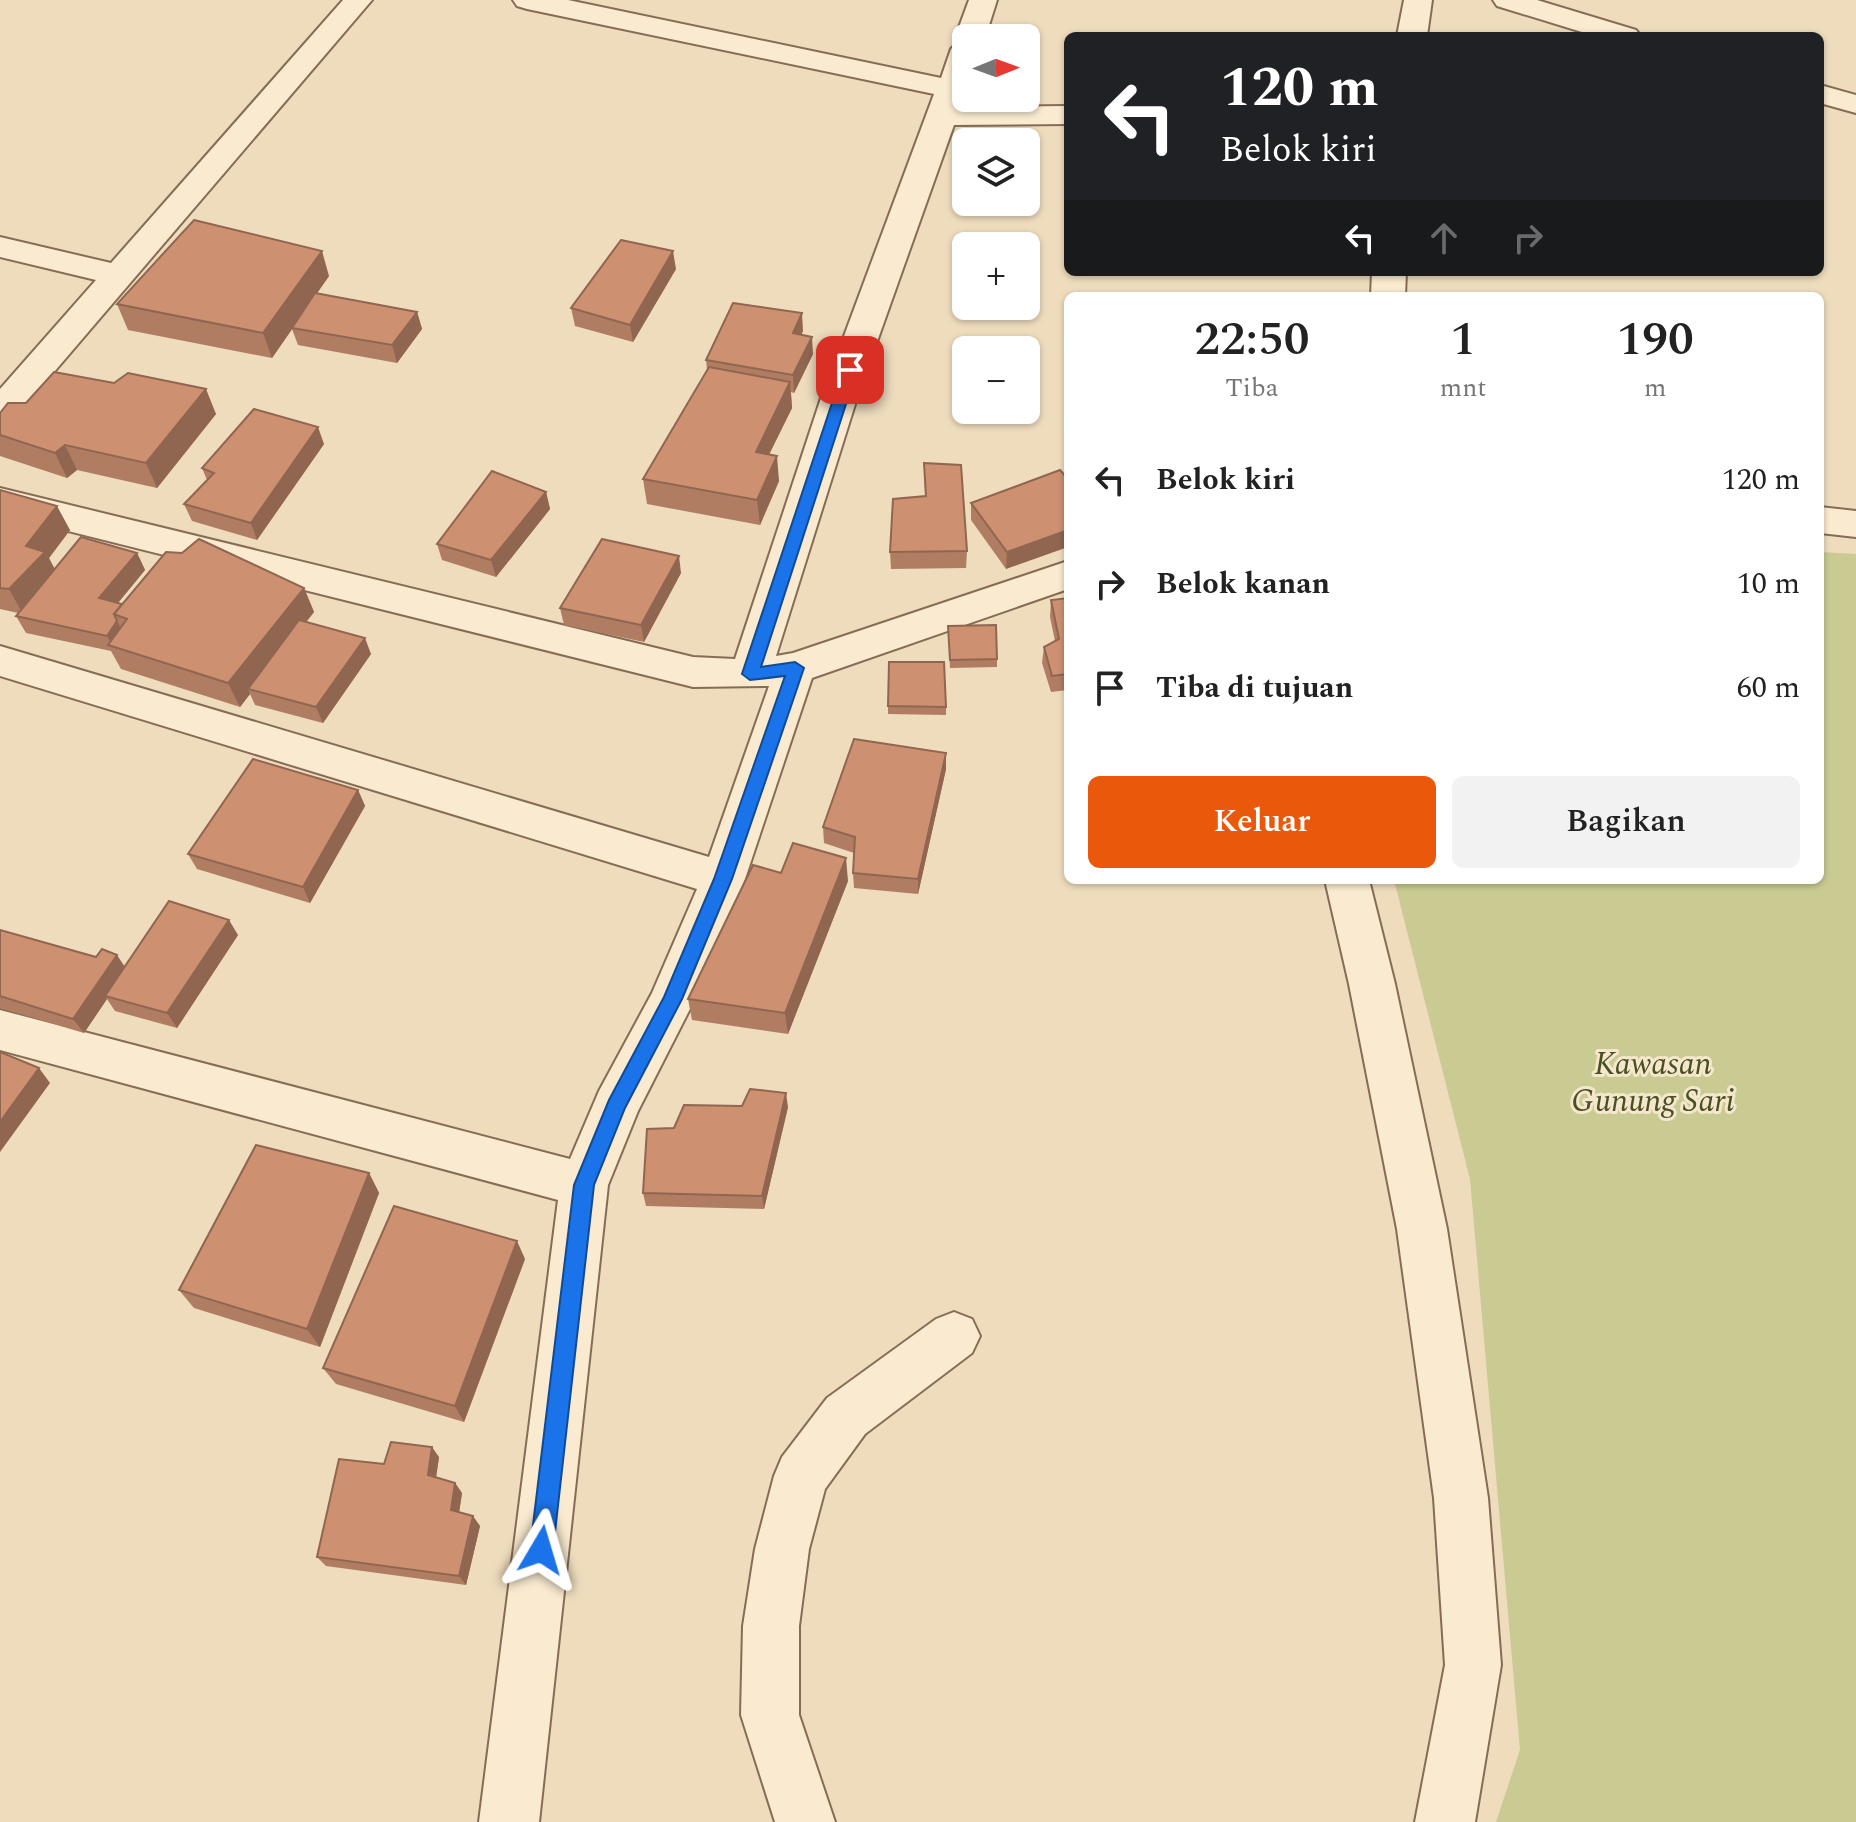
<!DOCTYPE html>
<html lang="id">
<meta charset="utf-8">
<style>
body{margin:0;font-family:Spectral,serif;background:#f2f2f2;color:#222;height:100vh;display:flex;flex-direction:column;font-size:30px;white-space:nowrap}
*{box-sizing:border-box;margin:0}
p{font-size:26px;color:#767676}
.icon{flex:none;width:44px;height:44px;fill:none;stroke:currentColor;stroke-width:2;stroke-linecap:round;stroke-linejoin:round}
.map{position:relative;flex:1;overflow:hidden}
.drawer{position:absolute;left:1064px;top:292px;width:760px;height:592px;display:flex;flex-direction:column;background:#fff;border-radius:12px;box-shadow:0 2px 6px #0004}
.drawer>*{flex:none}
.banner{position:absolute;left:1064px;top:32px;width:760px;height:244px;border-radius:12px;box-shadow:0 2px 6px #0004;background:#202124;color:#fff;overflow:hidden}
.needle{width:52px;rotate:89deg}
.fabs{position:absolute;left:952px;top:24px;display:grid;gap:16px}
.fabs a{display:grid;place-items:center;width:88px;height:88px;border-radius:12px;background:#fff;box-shadow:0 2px 6px #0004;font-size:40px}
.pin{position:absolute;display:grid;place-items:center;width:68px;height:68px;color:#fff;margin:-34px;border-radius:16px;box-shadow:0 4px 12px #0006}
.me{position:absolute;width:88px;margin:-44px;rotate:7deg;stroke-linejoin:round;filter:drop-shadow(0 0 6px #0008)}
.turn{display:flex;align-items:center;gap:28px;height:168px;padding:0 24px;font-size:36px}
.turn .icon{width:104px;height:104px;stroke-width:2.5}
.turn b{display:block;font-size:56px;line-height:68px}
.lanes{display:flex;align-items:center;height:76px;padding:0 24px;background:#0003;justify-content:center;gap:40px;direction:ltr}
.lanes .off{opacity:.35}
.eta{display:flex;justify-content:space-evenly;align-items:center;height:136px;text-align:center}
.eta b{font-size:48px;font-weight:600;line-height:56px}
.primary-button{display:flex;gap:16px;margin-top:auto;padding:16px 24px}
.primary-button a{flex:1;height:92px;border-radius:12px;background:#ea580c;color:#fff;font-size:32px;font-weight:600;line-height:92px;text-align:center}
.primary-button a+a{background:#f2f2f2;color:#222}
ul{padding:0;list-style:none}
li{display:flex;align-items:center;gap:24px;height:104px;padding:0 24px}
li div{flex:1}
li b{display:block;font-size:30px}
li em{font-style:normal}
.map>svg:first-child{display:block}
.green{fill:#c9cb92}
.lines{fill:none;stroke-linecap:round;stroke-linejoin:round}
.minor-casing{stroke:#866c56;stroke-width:4}
.minor{fill:#f9ead0;fill-rule:evenodd}
.wall{fill:#b07d62}
.shaded-wall{fill:#906650}
.building{fill:#cd9172;stroke:#906650;stroke-width:2}
.route{fill:#1a73e8;stroke:#114b97;stroke-width:2}
.labels{text-anchor:middle;stroke-width:6;stroke-linejoin:round;paint-order:stroke}
.park-label{font-size:32px;font-style:italic;fill:#495122;stroke:#f5e7cd}
</style>
<div class="map">
<svg width="1856" height="1822" viewBox="0 0 1856 1822">
<rect width="100%" height="100%" fill="#eedcbd"/>
<polygon class="green" points="1820,552 1856,554 1856,1822 1496,1822 1520,1750 1470,1179 1394,880 1820,880"/>
<g class="lines">
<defs>
<g id="minor">
<polygon points="343,0 372,0 13,420 0,424 0,389 96,280 0,257 0,237 111,263"/>
<polygon points="513,0 568,0 941,78 951,49 958,42 955,38 969,0 997,0 985,38 966,38 966,90 960,107 1068,106 1068,124 954,125 857,398 776,656 793,653 1068,561 1068,589 812,678 745,879 695,999 638,1111 608,1185 539,1822 479,1822 558,1200 0,1050 0,1010 570,1159 599,1091 652,993 697,889 0,676 0,646 709,857 769,686 693,687 0,514 0,488 693,657 735,659 821,398 934,94 527,9 517,6"/>
<polygon points="1404,0 1432,0 1427,36 1397,36"/>
<polygon points="1493,0 1537,0 1636,30 1641,36 1595,36 1497,6"/>
<polygon points="1820,85 1856,95 1856,113 1820,103"/>
<polygon points="1372,272 1406,272 1405,296 1371,296"/>
<polygon points="1820,507 1856,511 1856,537 1820,533"/>
<polygon points="1325,880 1369,880 1395,984 1447,1229 1488,1498 1501,1665 1475,1822 1415,1822 1445,1665 1434,1498 1397,1229 1349,984"/>
<polygon points="954,1312 972,1319 980,1336 972,1353 865,1434 825,1489 809,1549 799,1626 799,1715 835,1822 775,1822 741,1715 743,1626 755,1549 774,1476 782,1457 827,1398 936,1319"/>
</g>
</defs>
<use href="#minor" class="minor-casing"/>
<use href="#minor" class="minor"/>
</g>
<g class="wall">
<polygon points="676,269 633,342 575,326 571,308"/>
<polygon points="329,276 317,293 417,312 422,329 397,363 298,345 292,329 272,358 128,330 117,304"/>
<polygon points="803,331 801,335 813,354 794,393 791,392 792,408 769,454 779,481 760,525 647,504 643,479 707,370 706,360"/>
<polygon points="26,403 216,414 157,488 77,470 67,478 0,456 0,413"/>
<polygon points="324,444 257,540 192,521 184,504 207,480 202,468"/>
<polygon points="924,463 967,551 966,568 891,569 890,552 925,496"/>
<polygon points="1060,470 1006,569 971,520 971,503"/>
<polygon points="0,490 70,530 49,558 54,569 137,553 145,570 118,603 122,604 304,588 314,612 306,622 371,654 323,723 255,705 250,694 240,707 121,669 111,651 26,633 16,616 18,613 0,609"/>
<polygon points="546,492 550,509 496,577 442,560 437,544"/>
<polygon points="681,573 644,642 564,625 560,608"/>
<polygon points="1068,598 1068,690 1051,692 1042,663 1044,647 1055,641 1050,617 1051,600"/>
<polygon points="948,626 997,659 997,667 950,668"/>
<polygon points="888,706 946,707 946,715 888,714"/>
<polygon points="946,753 946,769 918,894 854,888 853,873 854,853 824,843 823,827"/>
<polygon points="358,790 365,806 310,903 197,869 188,854"/>
<polygon points="848,881 788,1034 692,1020 688,999"/>
<polygon points="0,930 125,967 238,935 177,1028 115,1011 107,999 84,1033 0,1008"/>
<polygon points="788,1107 764,1209 646,1206 643,1193 674,1128"/>
<polygon points="369,1173 379,1193 320,1347 194,1308 179,1290"/>
<polygon points="525,1259 464,1422 336,1384 323,1368"/>
<polygon points="439,1457 436,1477 455,1483 462,1493 459,1512 480,1526 466,1585 326,1566 317,1557 384,1464"/>
</g>
<g class="shaded-wall">
<polygon points="322,251 329,276 272,358 263,333"/>
<polygon points="673,251 676,269 633,342 630,325"/>
<polygon points="417,312 422,329 397,363 392,345"/>
<polygon points="802,313 803,331 794,350 793,333"/>
<polygon points="812,337 813,354 794,393 793,375"/>
<polygon points="790,382 792,408 758,477 756,452"/>
<polygon points="206,389 216,414 157,488 146,463"/>
<polygon points="318,427 324,444 257,540 251,523"/>
<polygon points="65,445 77,470 67,478 55,453"/>
<polygon points="777,456 779,481 760,525 757,500"/>
<polygon points="546,492 550,509 496,577 491,560"/>
<polygon points="57,506 70,530 49,558 59,577 23,614 9,589 26,546"/>
<polygon points="1068,530 1068,547 1006,569 1007,552"/>
<polygon points="137,553 145,570 108,615 99,598"/>
<polygon points="679,556 681,573 644,642 641,625"/>
<polygon points="304,588 314,612 253,690 248,689 250,694 240,707 228,683"/>
<polygon points="117,621 126,637 113,647 107,636"/>
<polygon points="365,638 371,654 323,723 316,707"/>
<polygon points="946,753 946,769 918,894 918,879"/>
<polygon points="358,790 365,806 310,903 303,887"/>
<polygon points="846,858 848,881 788,1034 785,1013"/>
<polygon points="229,920 238,935 177,1028 167,1013"/>
<polygon points="117,955 127,970 105,996 107,999 84,1033 73,1019"/>
<polygon points="39,1068 50,1083 0,1152 0,1122"/>
<polygon points="786,1093 788,1107 764,1209 762,1196"/>
<polygon points="369,1173 379,1193 320,1347 307,1329"/>
<polygon points="517,1241 525,1259 464,1422 455,1406"/>
<polygon points="432,1447 439,1457 435,1485 428,1475"/>
<polygon points="455,1483 462,1493 458,1520 451,1510"/>
<polygon points="473,1516 480,1526 466,1585 459,1576"/>
</g>
<g class="building">
<polygon points="194,220 322,251 263,333 117,304"/>
<polygon points="621,240 673,251 630,325 571,308"/>
<polygon points="315,293 417,312 392,345 292,328"/>
<polygon points="733,303 802,313 793,333 812,337 793,375 706,360"/>
<polygon points="709,367 790,382 756,452 777,456 757,500 643,479"/>
<polygon points="54,372 114,383 128,373 206,389 146,463 65,445 55,453 0,435 0,413 8,403 26,403"/>
<polygon points="254,409 318,427 251,523 184,504 214,473 202,468"/>
<polygon points="924,463 961,465 967,551 890,552 893,499 926,496"/>
<polygon points="1060,470 1068,479 1068,530 1007,552 971,503"/>
<polygon points="492,471 546,492 491,560 437,544"/>
<polygon points="0,490 57,506 26,546 45,552 9,589 0,588"/>
<polygon points="81,537 137,553 99,598 122,604 114,614 117,621 107,636 16,616"/>
<polygon points="199,539 304,588 228,683 108,645 127,619 114,614 166,552 182,553"/>
<polygon points="602,539 679,556 641,625 560,608"/>
<polygon points="1068,598 1068,674 1052,676 1044,647 1059,639 1051,600"/>
<polygon points="299,620 365,638 316,707 248,689"/>
<polygon points="996,625 997,659 950,660 948,626"/>
<polygon points="889,662 944,662 946,707 888,706"/>
<polygon points="854,739 946,753 918,879 853,873 855,837 823,827"/>
<polygon points="253,759 358,790 303,887 188,854"/>
<polygon points="793,843 846,858 785,1013 688,999 753,865 781,873"/>
<polygon points="169,901 229,920 167,1013 105,996"/>
<polygon points="0,930 96,957 102,949 117,955 73,1019 0,996"/>
<polygon points="0,1052 39,1068 0,1122"/>
<polygon points="750,1089 786,1093 762,1196 643,1193 647,1129 674,1128 684,1105 742,1106"/>
<polygon points="256,1145 369,1173 307,1329 179,1290"/>
<polygon points="394,1206 517,1241 455,1406 323,1368"/>
<polygon points="391,1442 432,1447 428,1475 455,1483 451,1510 473,1516 459,1576 317,1557 339,1459 384,1464"/>
</g>
<polygon class="route" points="850,366 857,370 761,667 795,662 804,668 732,879 682,999 625,1108 594,1185 553,1550 549,1558 541,1562 533,1558 530,1550 574,1185 609,1100 664,997 714,879 785,676 750,680 742,674 843,370"/>
<g class="labels">
<g class="park-label">
<text x="1653" y="1074">Kawasan<tspan x="1653" dy="37">Gunung Sari</tspan></text>
</g>
</g>
</svg>
<div class="fabs">
<a><svg class="needle" viewBox="-14 -14 28 28"><path d="M0-13l5 13h-10z" fill="#e53935"/><path d="M0 13l5-13h-10z" fill="#767676"/></svg></a>
<a><svg class="icon" aria-label="layers" viewBox="0 0 24 24"><path d="M12 4l9 5-9 5-9-5zM3 14l9 5 9-5"/></svg></a>
<a>+</a>
<a>−</a>
</div>
<div class="pin" style="left:850px;top:370px;background:#d93025"><svg class="icon" aria-label="arrive" viewBox="0 0 24 24"><path d="M6 21V4h12l-3 4 3 4H6"/></svg></div>
<svg class="me" style="left:541px;top:1550px" viewBox="-20 -20 40 40"><path d="M0-17L14 15 0 8-14 15z" fill="#1a73e8" stroke="#fff" stroke-width="4"/></svg>
<div class="banner">
<div class="turn"><svg class="icon" aria-label="left" viewBox="0 0 24 24"><path d="M17 20v-9H6M10 6l-5 5 5 5"/></svg><div><b>120 m</b>Belok kiri</div></div>
<div class="lanes"><svg class="icon" aria-label="left" viewBox="0 0 24 24"><path d="M17 20v-9H6M10 6l-5 5 5 5"/></svg><svg class="icon off" aria-label="ahead" viewBox="0 0 24 24"><path d="M12 20V5M6 11l6-6 6 6"/></svg><svg class="icon off" aria-label="right" viewBox="0 0 24 24"><path d="M7 20v-9h11M14 6l5 5-5 5"/></svg></div>
</div>
<section class="drawer">
<div class="eta">
<div><b>22:50</b><p>Tiba</p></div>
<div><b>1</b><p>mnt</p></div>
<div><b>190</b><p>m</p></div>
</div>
<ul>
<li><svg class="icon" aria-label="left" viewBox="0 0 24 24"><path d="M17 20v-9H6M10 6l-5 5 5 5"/></svg><div><b>Belok kiri</b></div><em>120 m</em></li>
<li><svg class="icon" aria-label="right" viewBox="0 0 24 24"><path d="M7 20v-9h11M14 6l5 5-5 5"/></svg><div><b>Belok kanan</b></div><em>10 m</em></li>
<li><svg class="icon" aria-label="arrive" viewBox="0 0 24 24"><path d="M6 21V4h12l-3 4 3 4H6"/></svg><div><b>Tiba di tujuan</b></div><em>60 m</em></li>
</ul>
<div class="primary-button"><a>Keluar</a><a>Bagikan</a></div>
</section>
</div>
